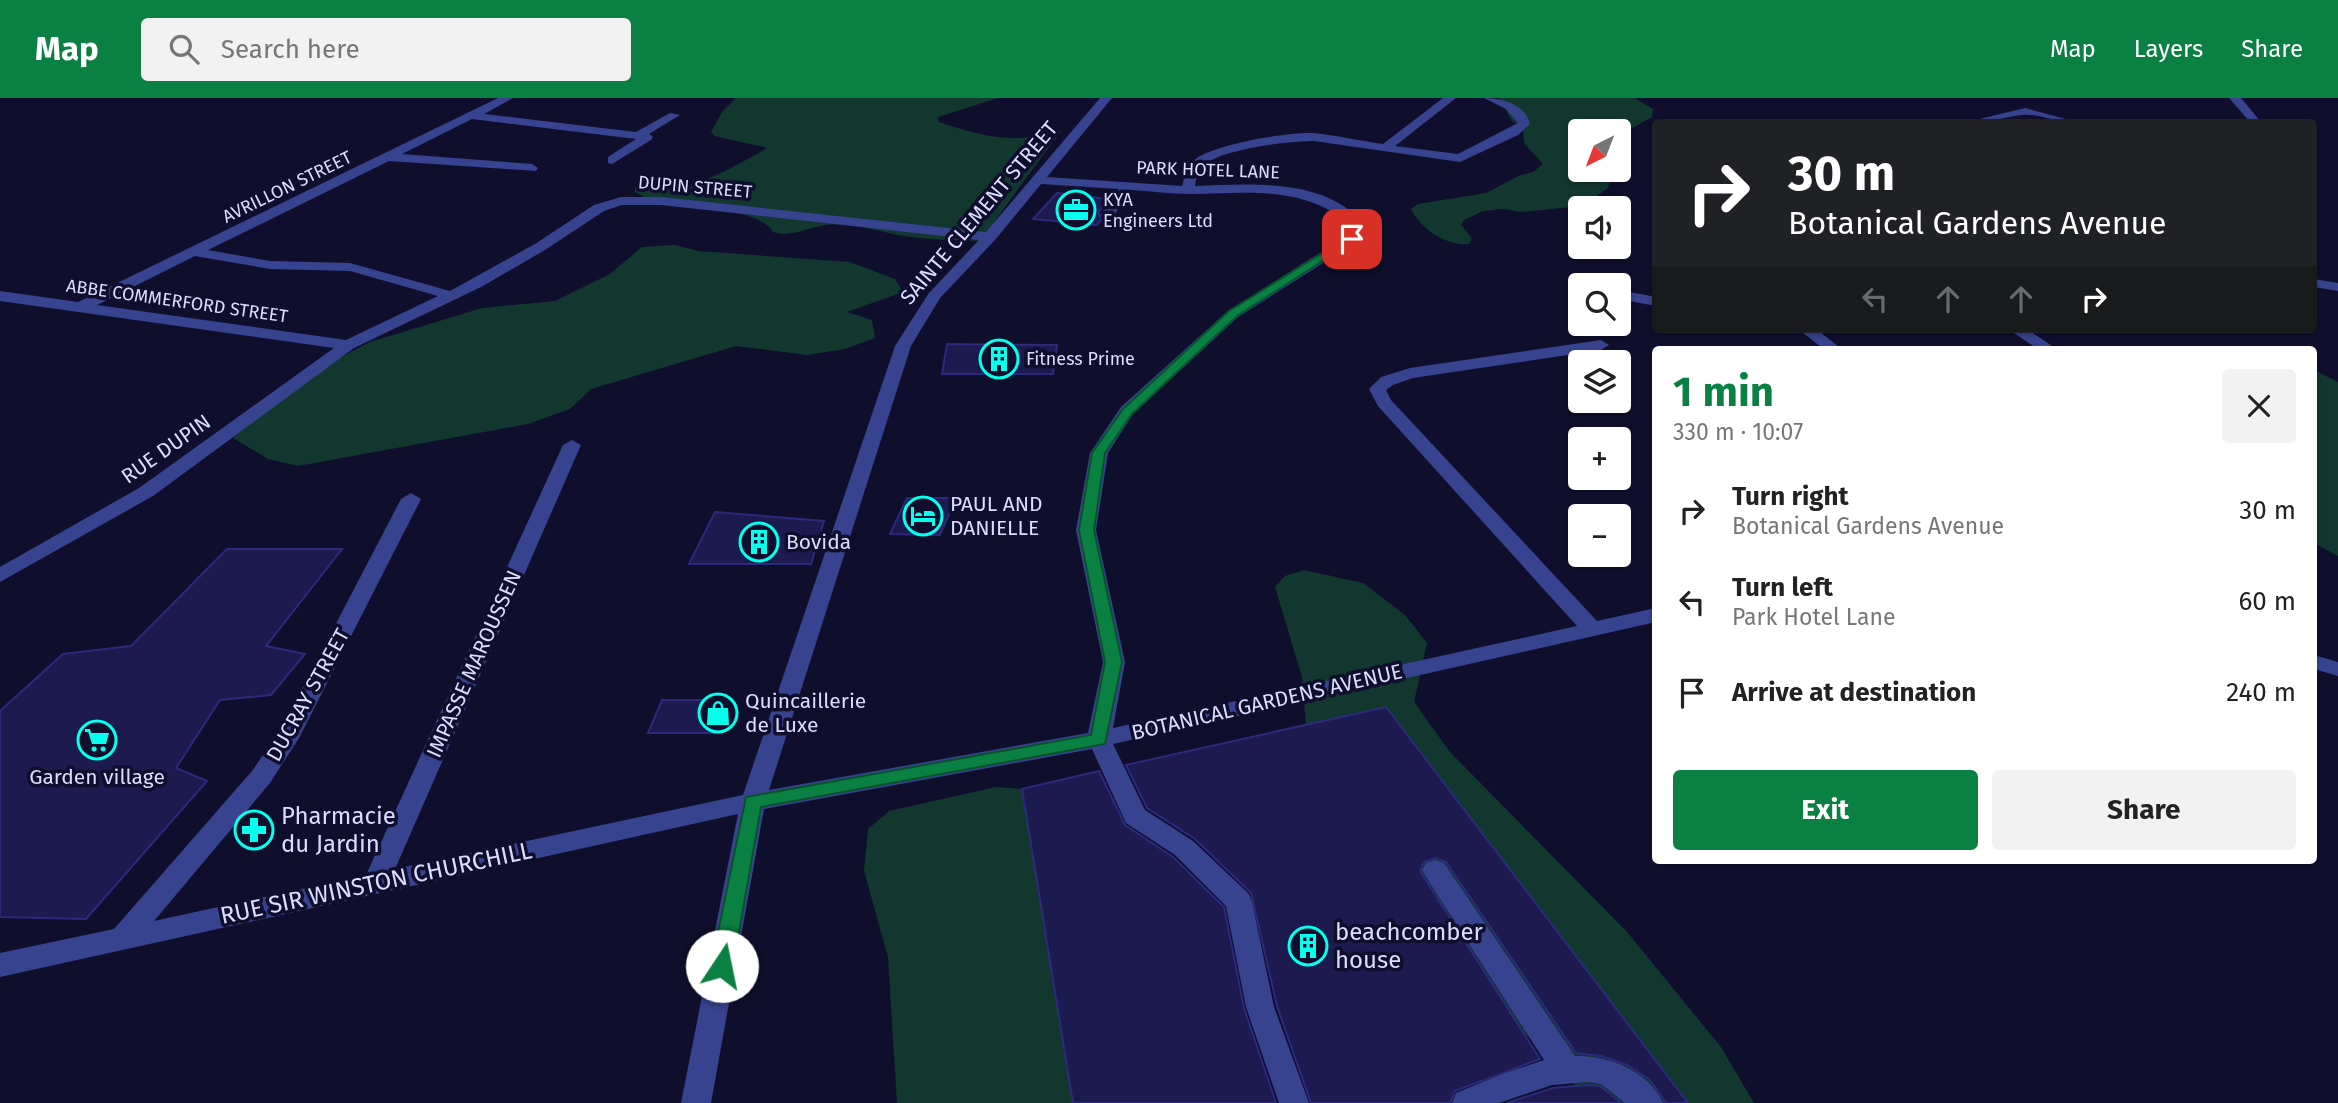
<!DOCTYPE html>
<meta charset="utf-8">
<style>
body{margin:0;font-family:"Fira Sans",sans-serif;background:#f2f2f2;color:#222;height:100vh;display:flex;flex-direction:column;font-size:26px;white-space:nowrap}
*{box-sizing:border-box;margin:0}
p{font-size:23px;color:#767676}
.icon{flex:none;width:38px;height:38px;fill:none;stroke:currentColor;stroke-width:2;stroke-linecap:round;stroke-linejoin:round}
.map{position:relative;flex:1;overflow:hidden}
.drawer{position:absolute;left:1652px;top:248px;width:665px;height:518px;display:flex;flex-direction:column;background:#fff;border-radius:7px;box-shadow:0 2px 5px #0004}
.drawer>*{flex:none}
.top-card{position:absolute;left:1652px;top:21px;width:665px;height:214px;border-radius:7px;box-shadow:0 2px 5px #0004;background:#202124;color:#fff;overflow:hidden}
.needle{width:46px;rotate:222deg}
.fabs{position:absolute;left:1568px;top:21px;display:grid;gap:14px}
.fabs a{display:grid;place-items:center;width:63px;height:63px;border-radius:7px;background:#fff;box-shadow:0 2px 5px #0004;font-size:35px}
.pin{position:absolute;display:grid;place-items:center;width:60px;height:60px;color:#fff;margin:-30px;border-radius:14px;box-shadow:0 4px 10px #0006}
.me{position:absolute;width:77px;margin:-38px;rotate:11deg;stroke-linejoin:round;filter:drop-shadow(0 0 5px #0008)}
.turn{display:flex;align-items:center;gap:24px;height:147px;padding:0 21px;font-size:32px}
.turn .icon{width:91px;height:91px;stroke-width:2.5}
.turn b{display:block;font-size:49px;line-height:60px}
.lanes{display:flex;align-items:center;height:66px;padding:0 21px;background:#0003;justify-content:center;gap:35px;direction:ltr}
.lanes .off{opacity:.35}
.round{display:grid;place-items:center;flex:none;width:74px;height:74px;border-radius:7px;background:#f2f2f2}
.head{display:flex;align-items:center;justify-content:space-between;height:119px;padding:0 21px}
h1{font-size:42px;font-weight:700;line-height:52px;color:#0b8043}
.primary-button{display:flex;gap:14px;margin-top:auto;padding:14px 21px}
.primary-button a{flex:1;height:80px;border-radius:7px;background:#0b8043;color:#fff;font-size:28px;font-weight:700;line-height:80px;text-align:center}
.primary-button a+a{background:#f2f2f2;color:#222}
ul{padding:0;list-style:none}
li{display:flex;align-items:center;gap:21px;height:91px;padding:0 21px}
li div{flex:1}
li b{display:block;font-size:26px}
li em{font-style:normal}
header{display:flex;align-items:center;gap:42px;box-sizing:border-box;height:98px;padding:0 35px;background:#0b8043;color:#fff}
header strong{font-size:33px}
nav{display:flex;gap:38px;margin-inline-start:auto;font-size:24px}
.search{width:490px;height:63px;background:#f2f2f2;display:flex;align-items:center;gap:18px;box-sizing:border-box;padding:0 24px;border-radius:7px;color:#767676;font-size:26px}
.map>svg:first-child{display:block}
.green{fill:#12372f}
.building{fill:#1c1a4f;stroke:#2c2a7d;stroke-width:2}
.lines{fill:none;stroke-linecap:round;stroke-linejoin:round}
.minor{fill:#37438f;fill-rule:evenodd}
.route{fill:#0b8043;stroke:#07532c;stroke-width:2}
.labels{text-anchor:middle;stroke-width:7;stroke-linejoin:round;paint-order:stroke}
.far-street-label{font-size:18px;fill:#dbddff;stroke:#0f0f2d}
.far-poi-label{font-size:18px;fill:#dbddff;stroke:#0f0f2d;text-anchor:start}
.street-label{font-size:21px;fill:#dbddff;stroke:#0f0f2d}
.poi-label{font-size:21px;fill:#dbddff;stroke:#0f0f2d;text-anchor:start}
.near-poi-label{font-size:24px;fill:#dbddff;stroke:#0f0f2d;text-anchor:start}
.near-street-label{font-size:24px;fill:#dbddff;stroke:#0f0f2d}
</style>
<header>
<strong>Map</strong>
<div class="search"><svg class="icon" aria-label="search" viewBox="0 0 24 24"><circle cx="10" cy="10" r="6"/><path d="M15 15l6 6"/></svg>Search here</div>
<nav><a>Map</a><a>Layers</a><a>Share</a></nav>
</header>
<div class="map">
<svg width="2338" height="1005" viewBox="0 0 2338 1005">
<rect width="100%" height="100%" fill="#0f0f2d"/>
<g class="green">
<path d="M 736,0 L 998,0 L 938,19 L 939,24 C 966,33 991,41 1020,40 C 1036,40 1045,29 1061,33 L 980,143 C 954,142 929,142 904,138 C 879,134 851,123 825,127 C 807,130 790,140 773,134 C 758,108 683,110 654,103 C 648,101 641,97 635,94 L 635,88 C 653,81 670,87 689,86 C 704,86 752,59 767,50 L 715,38 L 711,34 L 722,14 Z"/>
<path d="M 1499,0 L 1634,0 L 1653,11 L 1652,19 L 1627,33 L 1625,52 L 1619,58 L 1619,33 L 1580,33 L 1580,72 L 1613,72 L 1608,90 L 1582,108 L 1522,114 L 1502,111 L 1483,113 L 1464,122 L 1461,127 L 1472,140 L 1469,146 C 1446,148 1421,131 1411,111 L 1418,106 L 1486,95 L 1521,77 L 1533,74 L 1543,66 L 1524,45 L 1523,30 L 1512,23 Z"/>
<polygon points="675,147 698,153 850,164 895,181 903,194 847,214 872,222 875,240 845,251 807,257 736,248 591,291 570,311 528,326 298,368 268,361 233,340 307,277 370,244 482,210 555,203 610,176 642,149"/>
<polygon points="2314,272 2338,284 2338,458 2314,445"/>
<polygon points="1304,472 1363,485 1405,517 1427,545 1414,604 1450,654 1627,834 1721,949 1754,1005 1587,1005 1568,977 1496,908 1308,650 1302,579 1275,489 1285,478"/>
<polygon points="996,689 1022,691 1090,717 1087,1005 897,1005 888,859 864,773 868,731 889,713"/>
</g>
<g class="building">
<polygon points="1057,95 1108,101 1098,115 1102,121 1097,127 1033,121"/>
<polygon points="947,246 1057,247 1053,276 942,276"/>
<polygon points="907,400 956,400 940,437 890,436"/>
<polygon points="715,414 824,423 811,466 689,466"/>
<polygon points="227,451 342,451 266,548 305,556 271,597 220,602 176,670 207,683 86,821 0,819 0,613 63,556 131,548"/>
<polygon points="662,602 728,602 716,635 648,635"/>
<polygon points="1386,609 1688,1005 1666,1005 1650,982 1627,967 1601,958 1576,955 1446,764 1436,760 1424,764 1420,773 1540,961 1455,993 1450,1005 1311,1005 1277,908 1251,795 1195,741 1147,710 1126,667"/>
<polygon points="1099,673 1125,727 1173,759 1224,809 1244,910 1276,1005 1073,1005 1022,691"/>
<polygon points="1588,987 1600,988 1621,1005 1507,1005 1553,990"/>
</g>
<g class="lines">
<g class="minor">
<path d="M 498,0 L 513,0 L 484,16 L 636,34 L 670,15 L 680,17 L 649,36 L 653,39 L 651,42 L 612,66 L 608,65 L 608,59 L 636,41 L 472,21 L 402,56 L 532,66 L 538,70 L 536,73 L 389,63 L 208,152 L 270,163 L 350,165 L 450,193 L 535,146 L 594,107 L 621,99 L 661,99 L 986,134 L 1100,0 L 1112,0 L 1047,79 L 1182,88 C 1185,77 1187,66 1197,60 C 1218,46 1287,34 1313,35 C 1336,37 1360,43 1383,46 L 1443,0 L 1456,0 L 1395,48 L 1458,56 L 1518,25 L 1506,11 L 1484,0 C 1501,0 1526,6 1530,26 L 1518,37 L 1460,64 L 1314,43 C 1289,43 1220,51 1203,68 C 1197,73 1196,81 1195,88 C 1249,86 1325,79 1364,126 L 1356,144 L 1238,219 L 1133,316 L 1108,355 L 1096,432 L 1125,564 L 1113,630 L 1577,528 L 1378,308 L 1369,291 L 1381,279 L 1410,270 L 1601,242 L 1609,247 L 1601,252 L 1413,280 L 1393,287 L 1386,292 L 1391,302 L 1597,523 L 1656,510 L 1656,524 L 1113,646 L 1145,712 L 1193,743 L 1249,796 L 1252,804 L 1274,909 L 1309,1005 L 1279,1005 L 1246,909 L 1226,808 L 1175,757 L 1126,725 L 1092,651 L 764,711 L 711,1005 L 681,1005 L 738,716 L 0,879 L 0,855 L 114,831 L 252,673 L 281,631 L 401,401 L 411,395 L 421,401 L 299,640 L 270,685 L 154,823 L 366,777 L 563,347 L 572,342 L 581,347 L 395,771 L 743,697 L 895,248 L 929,195 L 979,142 L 661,107 L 622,107 L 604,113 L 545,152 L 481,189 L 354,250 L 153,398 L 0,484 L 0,469 L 139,390 L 334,250 L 0,203 L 0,193 L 78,204 ZM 1041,86 L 1119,91 L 1100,117 L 1107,121 L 1112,120 L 1131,92 C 1151,93 1171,96 1191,96 C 1246,95 1306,87 1350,127 L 1345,139 L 1228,213 L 1121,309 L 1090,355 L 1076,432 L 1103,564 L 1088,635 L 769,692 L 911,248 L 940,200 L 995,142 ZM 195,158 L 270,171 L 350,173 L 438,198 L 346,242 L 97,207 Z"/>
<polygon points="2229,0 2241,0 2261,24 2250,24"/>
<path d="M 2025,10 L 2077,24 C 2058,26 2040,15 2022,17 C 2003,19 1986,26 1967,24 Z"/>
<polygon points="2314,181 2338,185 2338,193 2314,189"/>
<polygon points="1619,192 1656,199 1656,208 1619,201"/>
<polygon points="1798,231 1816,231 1843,252 1825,252"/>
<polygon points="2008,231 2027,231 2058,252 2039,252"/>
<polygon points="2314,557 2338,564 2338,578 2314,571"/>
<path d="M 1435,762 L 1444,765 L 1575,958 C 1608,957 1649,973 1663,1005 L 1625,1005 L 1601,986 L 1588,984 L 1552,987 L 1499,1005 L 1452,1005 L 1456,995 L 1505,975 L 1544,962 L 1426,779 L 1422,772 L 1426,765 Z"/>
</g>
</g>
<polygon class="route" points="1348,139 1357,141 1237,218 1132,316 1105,355 1094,432 1122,564 1105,646 761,709 733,868 730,874 722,877 714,874 711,868 746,699 1091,637 1105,564 1079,432 1092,355 1123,311 1229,213"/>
<defs>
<symbol id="office-ring" viewBox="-11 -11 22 22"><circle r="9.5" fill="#0f0f2d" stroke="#07ffed" stroke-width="1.5"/><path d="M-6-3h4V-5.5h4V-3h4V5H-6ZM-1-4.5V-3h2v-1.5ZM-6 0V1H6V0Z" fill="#07ffed"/></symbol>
<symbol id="building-ring" viewBox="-11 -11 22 22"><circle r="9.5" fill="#0f0f2d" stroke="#07ffed" stroke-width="1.5"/><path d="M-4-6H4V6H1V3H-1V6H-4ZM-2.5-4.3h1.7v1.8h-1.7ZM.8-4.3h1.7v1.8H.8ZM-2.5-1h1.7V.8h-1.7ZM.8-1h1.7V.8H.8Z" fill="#07ffed"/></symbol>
<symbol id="hotel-ring" viewBox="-11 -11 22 22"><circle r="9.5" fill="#0f0f2d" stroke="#07ffed" stroke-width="1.5"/><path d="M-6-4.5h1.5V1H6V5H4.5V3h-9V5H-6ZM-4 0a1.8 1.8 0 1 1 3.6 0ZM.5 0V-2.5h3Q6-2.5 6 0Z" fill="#07ffed"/></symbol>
<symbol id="shop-ring" viewBox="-11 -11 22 22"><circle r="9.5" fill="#0f0f2d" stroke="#07ffed" stroke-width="1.5"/><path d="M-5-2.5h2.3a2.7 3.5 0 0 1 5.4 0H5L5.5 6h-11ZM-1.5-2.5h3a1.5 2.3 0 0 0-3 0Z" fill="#07ffed"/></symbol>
<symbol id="supermarket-ring" viewBox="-11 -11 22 22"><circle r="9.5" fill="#0f0f2d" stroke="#07ffed" stroke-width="1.5"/><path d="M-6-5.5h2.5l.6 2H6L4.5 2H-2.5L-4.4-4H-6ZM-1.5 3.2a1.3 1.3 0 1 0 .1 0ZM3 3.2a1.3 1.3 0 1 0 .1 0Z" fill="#07ffed"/></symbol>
<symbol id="pharmacy-ring" viewBox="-11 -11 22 22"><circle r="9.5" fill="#0f0f2d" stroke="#07ffed" stroke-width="1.5"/><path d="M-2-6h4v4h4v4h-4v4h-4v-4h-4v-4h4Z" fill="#07ffed"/></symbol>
</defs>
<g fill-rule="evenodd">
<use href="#office-ring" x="1054" y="90" width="44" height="44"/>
<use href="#building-ring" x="977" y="239" width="44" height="44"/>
<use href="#hotel-ring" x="901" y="396" width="44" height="44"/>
<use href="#building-ring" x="737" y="422" width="44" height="44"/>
<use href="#shop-ring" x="696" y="593" width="44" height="44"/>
<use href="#supermarket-ring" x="75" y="620" width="44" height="44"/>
<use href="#pharmacy-ring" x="232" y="710" width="44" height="44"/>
<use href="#building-ring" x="1286" y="826" width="44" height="44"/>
</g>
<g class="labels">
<g class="far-street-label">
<text transform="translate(1208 72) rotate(2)" y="6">PARK HOTEL LANE</text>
<text transform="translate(287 89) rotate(-26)" y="6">AVRILLON STREET</text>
<text transform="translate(695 89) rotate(5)" y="6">DUPIN STREET</text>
<text transform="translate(177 203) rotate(8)" y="6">ABBE COMMERFORD STREET</text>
</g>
<g class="far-poi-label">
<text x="1103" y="108">KYA<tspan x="1103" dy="21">Engineers Ltd</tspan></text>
<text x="1026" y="267">Fitness Prime</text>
</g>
<g class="street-label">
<text transform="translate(979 115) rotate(-50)" y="7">SAINTE CLEMENT STREET</text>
<text transform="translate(166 351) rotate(-35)" y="7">RUE DUPIN</text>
<text transform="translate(474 566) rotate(-66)" y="7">IMPASSE MAROUSSEN</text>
<text transform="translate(308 597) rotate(-61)" y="7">DUCRAY STREET</text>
<text transform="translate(1267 604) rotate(-13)" y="7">BOTANICAL GARDENS AVENUE</text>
</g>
<g class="poi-label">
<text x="950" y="413">PAUL AND<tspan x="950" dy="24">DANIELLE</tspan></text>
<text x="786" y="451">Bovida</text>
<text x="745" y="610">Quincaillerie<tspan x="745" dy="24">de Luxe</tspan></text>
<text x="97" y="686" text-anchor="middle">Garden village</text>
</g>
<g class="near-poi-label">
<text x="281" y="726">Pharmacie<tspan x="281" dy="28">du Jardin</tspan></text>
<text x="1335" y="842">beachcomber<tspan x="1335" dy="28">house</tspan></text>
</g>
<g class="near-street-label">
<text transform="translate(376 785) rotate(-12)" y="8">RUE SIR WINSTON CHURCHILL</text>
</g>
</g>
</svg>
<div class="fabs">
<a><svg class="needle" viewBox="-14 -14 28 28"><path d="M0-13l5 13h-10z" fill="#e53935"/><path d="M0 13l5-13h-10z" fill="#767676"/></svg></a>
<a><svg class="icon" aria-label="sound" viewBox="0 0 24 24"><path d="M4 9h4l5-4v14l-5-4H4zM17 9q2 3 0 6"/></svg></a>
<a><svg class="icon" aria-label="search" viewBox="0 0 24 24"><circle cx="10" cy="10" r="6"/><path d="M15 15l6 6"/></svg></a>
<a><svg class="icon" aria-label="layers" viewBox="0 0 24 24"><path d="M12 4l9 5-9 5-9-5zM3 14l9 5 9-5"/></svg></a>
<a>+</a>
<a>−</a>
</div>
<div class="pin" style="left:1352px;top:141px;background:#d93025"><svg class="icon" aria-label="arrive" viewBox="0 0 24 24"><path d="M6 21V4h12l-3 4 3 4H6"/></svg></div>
<svg class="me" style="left:722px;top:868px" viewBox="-20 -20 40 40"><circle r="19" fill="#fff"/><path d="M0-13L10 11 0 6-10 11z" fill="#0b8043"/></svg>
<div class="top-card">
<div class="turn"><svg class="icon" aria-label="right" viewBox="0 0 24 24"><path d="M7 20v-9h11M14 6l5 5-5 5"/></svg><div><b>30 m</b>Botanical Gardens Avenue</div></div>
<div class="lanes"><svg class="icon off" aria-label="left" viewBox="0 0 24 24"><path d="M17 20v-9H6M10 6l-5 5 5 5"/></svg><svg class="icon off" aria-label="ahead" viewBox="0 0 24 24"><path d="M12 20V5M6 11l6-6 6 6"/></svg><svg class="icon off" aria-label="ahead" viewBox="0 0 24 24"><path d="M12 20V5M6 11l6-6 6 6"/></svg><svg class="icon" aria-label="right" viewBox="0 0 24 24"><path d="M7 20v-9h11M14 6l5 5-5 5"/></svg></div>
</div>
<section class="drawer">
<div class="head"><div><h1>1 min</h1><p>330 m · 10:07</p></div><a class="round"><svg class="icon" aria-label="close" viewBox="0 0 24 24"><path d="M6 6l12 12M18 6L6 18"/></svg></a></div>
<ul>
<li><svg class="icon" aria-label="right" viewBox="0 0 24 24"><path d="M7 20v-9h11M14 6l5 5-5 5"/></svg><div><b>Turn right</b><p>Botanical Gardens Avenue</p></div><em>30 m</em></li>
<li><svg class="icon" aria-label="left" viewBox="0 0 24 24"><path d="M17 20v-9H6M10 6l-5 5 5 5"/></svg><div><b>Turn left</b><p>Park Hotel Lane</p></div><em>60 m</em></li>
<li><svg class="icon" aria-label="arrive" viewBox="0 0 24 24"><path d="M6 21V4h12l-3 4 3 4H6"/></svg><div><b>Arrive at destination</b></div><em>240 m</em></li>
</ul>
<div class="primary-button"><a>Exit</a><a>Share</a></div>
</section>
</div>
